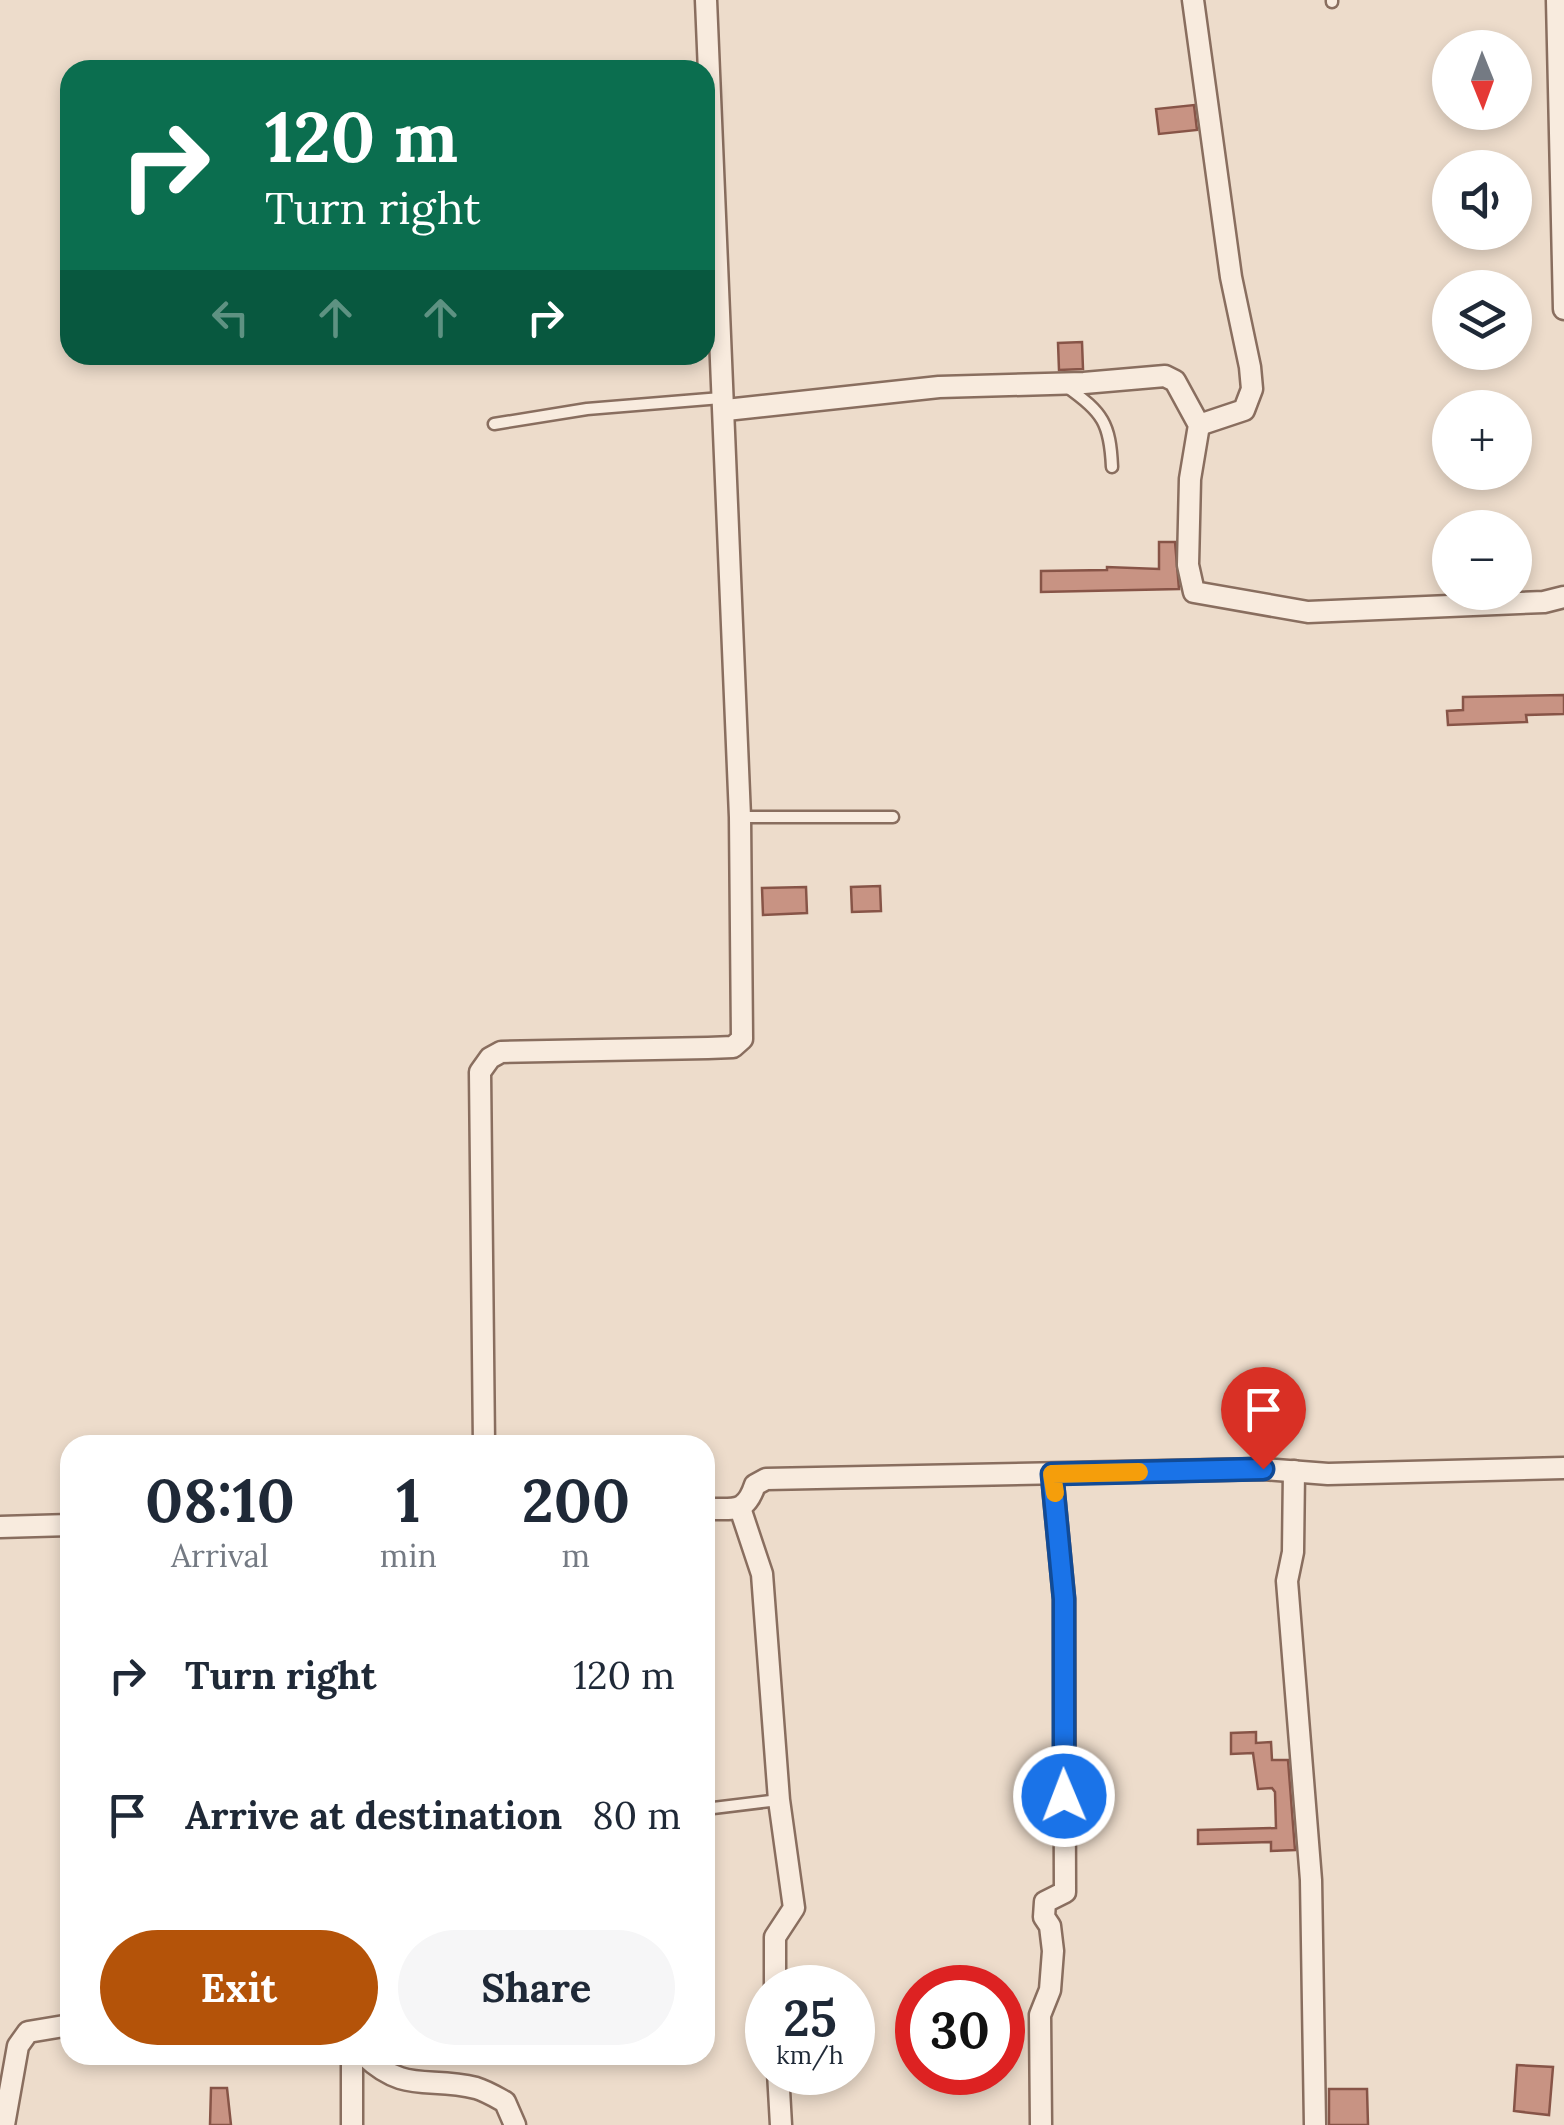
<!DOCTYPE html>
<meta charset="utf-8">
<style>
body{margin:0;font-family:Lora,serif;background:#f6f6f7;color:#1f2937;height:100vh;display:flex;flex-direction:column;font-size:38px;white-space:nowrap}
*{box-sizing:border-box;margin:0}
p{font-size:32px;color:#747a83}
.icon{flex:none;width:55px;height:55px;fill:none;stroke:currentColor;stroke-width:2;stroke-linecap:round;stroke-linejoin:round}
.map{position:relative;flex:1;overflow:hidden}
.side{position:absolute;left:60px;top:1435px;width:655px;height:630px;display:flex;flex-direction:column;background:#fff;border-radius:30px;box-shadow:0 5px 15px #0003}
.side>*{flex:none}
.top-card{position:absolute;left:60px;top:60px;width:655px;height:305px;border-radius:30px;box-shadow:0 5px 15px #0003;background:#0b6e4f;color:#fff;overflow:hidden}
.needle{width:65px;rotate:179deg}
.controls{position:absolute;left:1432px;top:30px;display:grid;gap:20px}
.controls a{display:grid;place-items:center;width:100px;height:100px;border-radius:50%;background:#fff;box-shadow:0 5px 15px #0003;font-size:50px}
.speed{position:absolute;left:745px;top:1965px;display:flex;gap:20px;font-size:50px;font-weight:700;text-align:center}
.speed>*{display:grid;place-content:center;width:130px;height:130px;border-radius:50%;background:#fff;box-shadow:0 5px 15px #0003;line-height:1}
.speed small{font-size:25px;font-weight:400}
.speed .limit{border:15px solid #d22;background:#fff;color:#111}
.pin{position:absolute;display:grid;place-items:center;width:85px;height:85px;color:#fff;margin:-102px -42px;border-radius:50% 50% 50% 0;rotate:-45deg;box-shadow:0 0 10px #0007}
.pin .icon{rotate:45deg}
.me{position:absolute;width:110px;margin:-55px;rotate:359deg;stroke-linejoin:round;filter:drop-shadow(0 0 8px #0008)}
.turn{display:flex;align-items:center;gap:35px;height:210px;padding:0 40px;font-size:45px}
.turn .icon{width:130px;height:130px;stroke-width:2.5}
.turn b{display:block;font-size:70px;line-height:85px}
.lanes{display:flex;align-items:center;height:95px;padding:0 40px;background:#0003;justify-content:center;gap:50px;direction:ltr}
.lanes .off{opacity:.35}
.eta{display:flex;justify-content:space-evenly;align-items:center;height:170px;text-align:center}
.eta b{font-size:60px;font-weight:700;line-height:70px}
.primary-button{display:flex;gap:20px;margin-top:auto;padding:20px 40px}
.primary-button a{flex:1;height:115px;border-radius:60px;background:#b45309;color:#fff;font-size:40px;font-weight:700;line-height:115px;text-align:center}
.primary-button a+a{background:#f6f6f7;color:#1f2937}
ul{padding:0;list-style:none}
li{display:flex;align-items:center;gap:30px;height:140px;padding:0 40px}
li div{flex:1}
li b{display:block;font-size:38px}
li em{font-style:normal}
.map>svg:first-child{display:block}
.building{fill:#c89383;stroke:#875447;stroke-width:2.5}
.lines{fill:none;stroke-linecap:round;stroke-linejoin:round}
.lane-casing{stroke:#896e5f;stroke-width:15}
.street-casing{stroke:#896e5f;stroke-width:25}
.lane{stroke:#f8ebde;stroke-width:10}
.street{stroke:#f8ebde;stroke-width:20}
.route-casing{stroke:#114b97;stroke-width:25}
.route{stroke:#1a73e8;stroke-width:18}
.slow{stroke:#f59e0b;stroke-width:18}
</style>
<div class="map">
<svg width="1564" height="2125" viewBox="0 0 1564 2125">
<rect width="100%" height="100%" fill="#eddccb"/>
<g class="building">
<polygon points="1194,105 1197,130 1159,134 1156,109"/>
<polygon points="1082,342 1083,369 1059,370 1058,343"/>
<polygon points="1159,542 1175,542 1179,589 1041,592 1041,571 1107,570 1107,567 1159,569"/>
<polygon points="1564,695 1564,714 1526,715 1527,722 1448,725 1447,711 1463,710 1463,697"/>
<polygon points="880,886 881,911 852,912 851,887"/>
<polygon points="806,887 807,913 763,915 762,888"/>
<polygon points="1256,1732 1256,1743 1271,1742 1272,1760 1288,1760 1295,1850 1271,1851 1271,1842 1198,1844 1198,1830 1276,1828 1275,1792 1272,1788 1258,1789 1253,1753 1231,1754 1231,1733"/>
<polygon points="1517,2065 1553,2067 1549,2115 1514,2111"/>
<polygon points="211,2088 227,2088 231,2125 210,2125"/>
<polygon points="1329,2089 1367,2089 1368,2125 1329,2125"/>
</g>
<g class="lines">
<defs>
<g id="lane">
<polyline points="1332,0 1332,2"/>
<path d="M 1067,387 C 1103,413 1110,423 1112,467"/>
<polyline points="494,424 587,409 721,398"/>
<polyline points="740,817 893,817"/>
<polyline points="705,1809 779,1800"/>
</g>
<g id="street">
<polyline points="1193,0 1231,277 1250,367 1252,389 1244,410 1199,425"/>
<polyline points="1557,0 1564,309"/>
<polyline points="726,410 939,387 1084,383 1165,376 1175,381 1199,425 1190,479 1188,565 1194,592 1308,612 1544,602 1564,597"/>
<polyline points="484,1445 480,1072 490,1058 501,1052 708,1048 733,1047 742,1039 740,817 706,0"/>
<polyline points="1294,1471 1293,1552 1287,1581 1311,1880 1315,2125"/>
<polyline points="740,1508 762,1574 779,1800 794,1908 775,1937 775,1988"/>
<path d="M 705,1509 C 733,1508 745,1515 755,1485 L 766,1479 L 1263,1469 L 1328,1474 L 1564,1468"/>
<polyline points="0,1527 70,1525"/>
<polyline points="352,2055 352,2125"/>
<path d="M 364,2055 C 405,2094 428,2076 476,2088 C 486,2091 496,2097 505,2102 L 515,2125"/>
<polyline points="778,2072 781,2125"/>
<polyline points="4,2125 18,2046 28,2032 70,2025"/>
<polyline points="1041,2125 1040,2015 1050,1990 1053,1951 1050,1926 1044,1917 1045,1902 1065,1892 1064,1599 1052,1474"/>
</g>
</defs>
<use href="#lane" class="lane-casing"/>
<use href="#street" class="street-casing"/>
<use href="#lane" class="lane"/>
<use href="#street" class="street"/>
</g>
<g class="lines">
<defs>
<polyline id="route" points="1064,1796 1064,1599 1052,1474 1263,1469"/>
</defs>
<use href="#route" class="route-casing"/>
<use href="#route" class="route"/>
<polyline class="slow" points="1055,1493 1052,1474 1139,1472"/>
</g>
</svg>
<div class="controls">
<a><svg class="needle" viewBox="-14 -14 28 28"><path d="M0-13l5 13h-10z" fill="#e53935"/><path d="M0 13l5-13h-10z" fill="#747a83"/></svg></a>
<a><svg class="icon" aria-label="sound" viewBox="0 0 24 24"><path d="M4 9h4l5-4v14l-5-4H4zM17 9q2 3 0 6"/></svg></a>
<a><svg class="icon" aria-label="layers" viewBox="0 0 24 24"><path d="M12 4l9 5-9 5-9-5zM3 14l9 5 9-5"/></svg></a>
<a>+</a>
<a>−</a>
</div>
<div class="speed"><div>25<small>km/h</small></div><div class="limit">30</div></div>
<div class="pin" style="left:1263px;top:1469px;background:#d93025"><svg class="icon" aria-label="arrive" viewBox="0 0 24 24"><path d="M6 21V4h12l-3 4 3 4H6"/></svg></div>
<svg class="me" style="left:1064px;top:1796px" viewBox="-20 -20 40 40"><circle r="17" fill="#1a73e8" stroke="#fff" stroke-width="3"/><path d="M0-11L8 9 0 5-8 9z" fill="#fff"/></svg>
<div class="top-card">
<div class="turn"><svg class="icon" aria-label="right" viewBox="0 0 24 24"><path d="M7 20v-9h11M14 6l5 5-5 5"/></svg><div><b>120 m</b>Turn right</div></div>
<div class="lanes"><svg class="icon off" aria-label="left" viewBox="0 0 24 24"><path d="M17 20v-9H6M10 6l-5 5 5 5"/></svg><svg class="icon off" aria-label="ahead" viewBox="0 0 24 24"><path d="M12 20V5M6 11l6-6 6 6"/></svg><svg class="icon off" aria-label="ahead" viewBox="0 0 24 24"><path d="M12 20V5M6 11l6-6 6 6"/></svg><svg class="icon" aria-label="right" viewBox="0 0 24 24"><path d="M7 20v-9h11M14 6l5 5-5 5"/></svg></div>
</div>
<section class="side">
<div class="eta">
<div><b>08:10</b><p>Arrival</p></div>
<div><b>1</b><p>min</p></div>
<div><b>200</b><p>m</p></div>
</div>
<ul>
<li><svg class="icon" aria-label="right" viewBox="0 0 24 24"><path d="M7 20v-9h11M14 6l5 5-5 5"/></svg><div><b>Turn right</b></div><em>120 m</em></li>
<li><svg class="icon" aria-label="arrive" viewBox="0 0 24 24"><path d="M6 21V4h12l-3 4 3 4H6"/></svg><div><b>Arrive at destination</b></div><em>80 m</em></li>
</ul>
<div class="primary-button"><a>Exit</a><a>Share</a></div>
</section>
</div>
